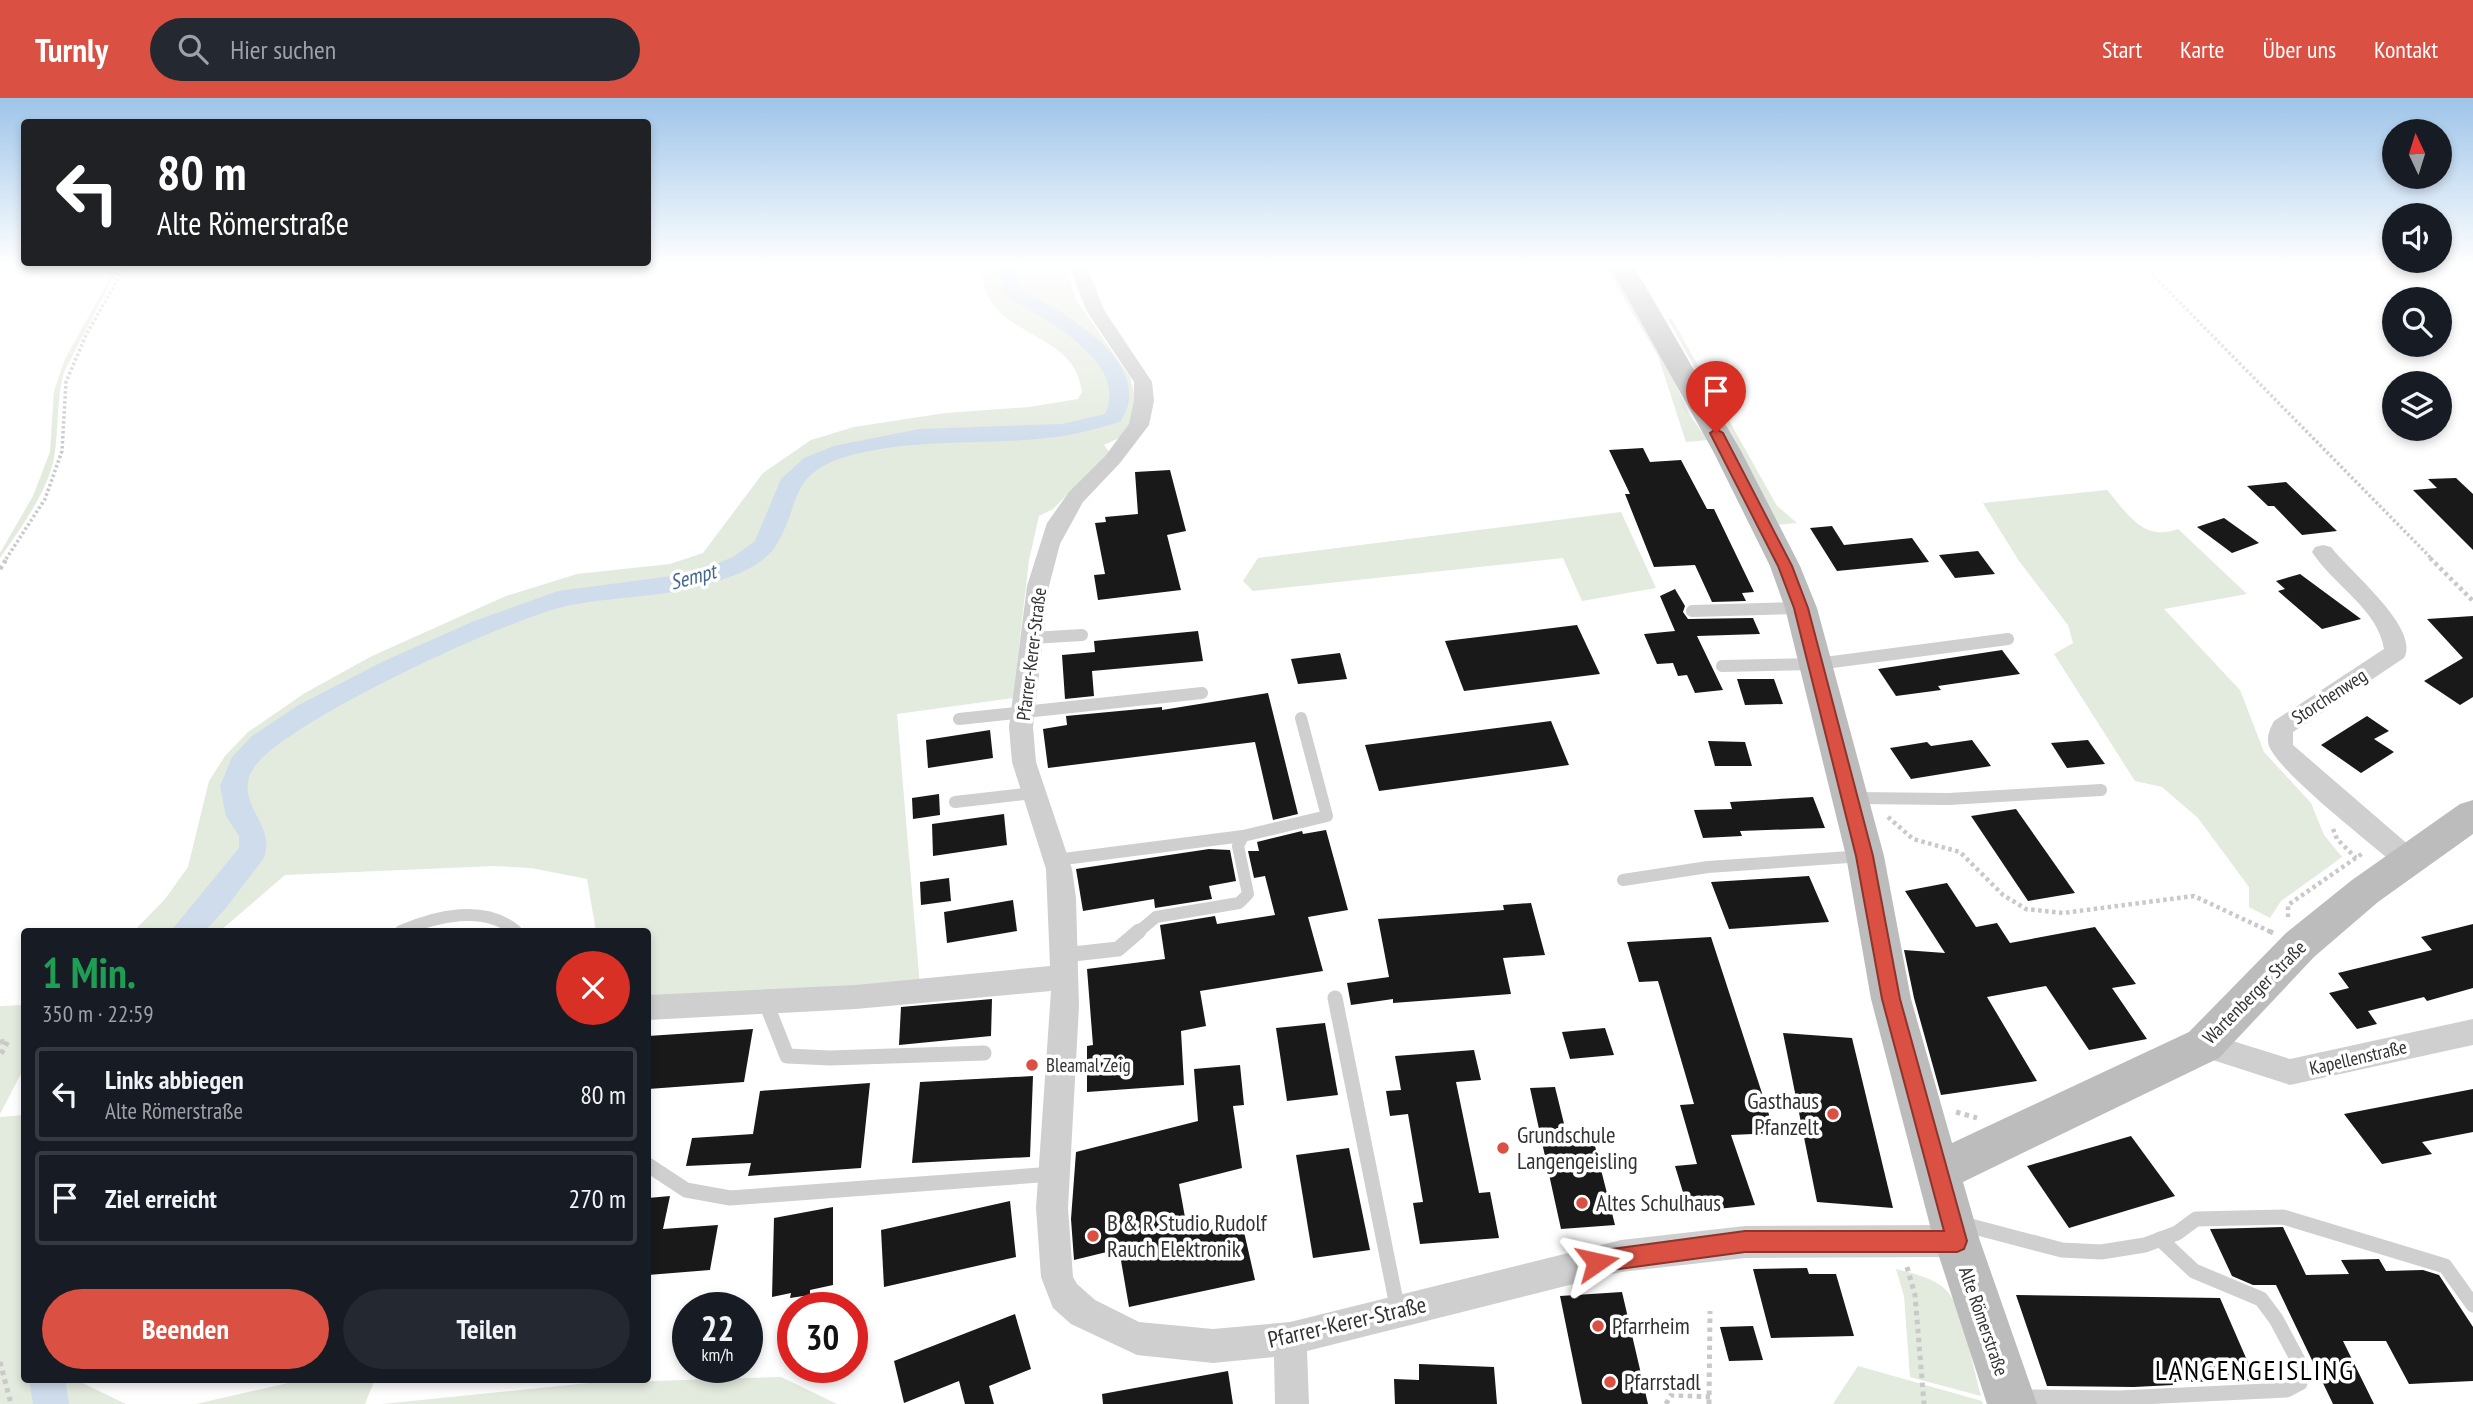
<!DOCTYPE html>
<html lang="de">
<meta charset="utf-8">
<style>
body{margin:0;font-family:"PT Sans Narrow",sans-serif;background:#242831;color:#f1f3f6;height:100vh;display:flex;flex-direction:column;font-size:26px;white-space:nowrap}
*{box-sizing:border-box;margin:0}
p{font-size:23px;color:#9ea1a6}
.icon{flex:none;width:38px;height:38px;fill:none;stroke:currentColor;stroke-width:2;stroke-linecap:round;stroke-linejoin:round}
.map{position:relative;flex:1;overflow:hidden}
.sheet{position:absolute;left:21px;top:830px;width:630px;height:455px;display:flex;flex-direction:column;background:#171b24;border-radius:7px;box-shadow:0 4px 10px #0003}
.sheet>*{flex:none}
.top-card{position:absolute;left:21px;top:21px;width:630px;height:147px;border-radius:7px;box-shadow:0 4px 10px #0003;background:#202124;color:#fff;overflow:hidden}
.needle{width:46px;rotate:356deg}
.buttons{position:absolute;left:2382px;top:21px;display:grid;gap:14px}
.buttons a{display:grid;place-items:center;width:70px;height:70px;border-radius:50%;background:#171b24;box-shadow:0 4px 10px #0003;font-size:35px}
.speed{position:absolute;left:672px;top:1194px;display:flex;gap:14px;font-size:35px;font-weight:700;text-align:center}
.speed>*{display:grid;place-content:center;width:91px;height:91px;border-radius:50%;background:#171b24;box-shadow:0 4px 10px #0003;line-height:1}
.speed small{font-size:18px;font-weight:400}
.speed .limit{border:10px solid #d22;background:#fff;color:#111}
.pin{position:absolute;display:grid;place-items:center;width:60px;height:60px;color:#fff;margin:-72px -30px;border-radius:50% 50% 50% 0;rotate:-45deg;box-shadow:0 0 7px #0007}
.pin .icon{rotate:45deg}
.me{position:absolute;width:77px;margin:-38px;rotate:79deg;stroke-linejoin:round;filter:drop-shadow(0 0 5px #0008)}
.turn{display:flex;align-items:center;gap:24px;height:147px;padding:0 21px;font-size:32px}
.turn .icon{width:91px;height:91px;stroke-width:2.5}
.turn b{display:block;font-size:49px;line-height:60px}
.round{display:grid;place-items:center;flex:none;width:74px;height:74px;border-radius:37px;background:#242831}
.head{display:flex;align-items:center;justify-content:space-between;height:119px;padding:0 21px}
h1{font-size:42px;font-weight:700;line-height:52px;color:#1e9e55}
.primary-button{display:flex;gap:14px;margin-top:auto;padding:14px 21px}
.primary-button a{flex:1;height:80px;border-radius:42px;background:#da5042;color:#fff;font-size:28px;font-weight:700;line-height:80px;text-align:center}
.primary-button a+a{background:#242831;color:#f1f3f6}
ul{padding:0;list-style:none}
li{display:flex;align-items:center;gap:21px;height:94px;margin:0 14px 10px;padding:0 7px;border:4px solid #363941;border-radius:7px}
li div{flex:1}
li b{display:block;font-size:26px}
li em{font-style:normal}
header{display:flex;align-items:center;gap:42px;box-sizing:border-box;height:98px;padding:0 35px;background:#da5042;color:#fff}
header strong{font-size:33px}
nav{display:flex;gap:38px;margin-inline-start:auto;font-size:24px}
.search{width:490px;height:63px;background:#242831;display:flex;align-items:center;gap:18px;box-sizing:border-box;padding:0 24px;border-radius:38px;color:#9ea1a6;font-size:26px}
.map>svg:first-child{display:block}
.green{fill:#e3eade}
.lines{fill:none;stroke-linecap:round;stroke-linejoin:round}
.canal{fill:#cfdceb;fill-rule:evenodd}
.building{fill:#191919}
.path-far2{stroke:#c9c9c9;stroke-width:3.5;stroke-dasharray:2.5 2.5;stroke-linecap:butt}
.path-far1{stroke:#c9c9c9;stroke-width:4.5;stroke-dasharray:3.5 3.5;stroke-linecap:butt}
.path{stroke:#c9c9c9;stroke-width:5;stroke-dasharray:4.5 4.5;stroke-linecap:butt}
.service-far1{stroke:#cfcfcf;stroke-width:12}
.service{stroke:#cfcfcf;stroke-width:15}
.minor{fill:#cfcfcf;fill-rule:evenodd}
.secondary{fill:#bcbcbc;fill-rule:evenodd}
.route{fill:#da5042;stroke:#8e342b;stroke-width:2}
.poi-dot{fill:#da5042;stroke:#fff;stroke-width:2.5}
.labels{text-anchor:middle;stroke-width:7;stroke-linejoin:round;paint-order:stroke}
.street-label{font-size:19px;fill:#323232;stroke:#fff}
.poi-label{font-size:19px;fill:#323232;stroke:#fff;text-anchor:start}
.water-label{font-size:21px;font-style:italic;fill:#44668f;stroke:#fff}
.near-poi-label{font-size:23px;fill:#323232;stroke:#fff;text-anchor:start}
.near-street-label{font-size:23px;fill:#323232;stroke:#fff}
.near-quarter-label{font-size:28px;letter-spacing:2px;fill:#000;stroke:#fff}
</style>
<header>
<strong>Turnly</strong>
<div class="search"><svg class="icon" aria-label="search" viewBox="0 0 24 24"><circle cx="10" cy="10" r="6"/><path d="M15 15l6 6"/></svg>Hier suchen</div>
<nav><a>Start</a><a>Karte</a><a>Über uns</a><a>Kontakt</a></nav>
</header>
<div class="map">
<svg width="2473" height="1306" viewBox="0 0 2473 1306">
<rect width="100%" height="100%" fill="#fff"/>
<g class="green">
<path d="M 118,165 L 121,165 L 64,274 C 56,302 59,331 54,360 C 47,395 20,431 0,460 L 0,455 L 33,398 L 50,354 L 54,293 L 65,261 Z"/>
<path d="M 980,165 L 1065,165 L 1076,202 L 1130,279 L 1135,299 L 1135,322 L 1119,340 L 1104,347 L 1109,354 L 1053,411 L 1039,418 L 1029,462 L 1013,600 L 897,616 L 920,888 L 648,901 L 648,833 L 596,833 L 587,781 L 531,770 L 494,768 L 285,777 L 220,833 L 134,833 L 165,801 L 188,769 L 209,683 L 225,658 L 248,634 L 305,595 L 372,558 L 506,498 L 577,476 L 670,466 L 703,455 L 763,375 L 811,342 L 854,329 L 945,315 L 1029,309 L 1078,301 L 1082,294 C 1074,226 982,245 980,165 Z"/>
<polygon points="1603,165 1610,165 1649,227 1690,318 1708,342 1686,344 1658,258"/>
<polygon points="1668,221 1672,221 1777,408 1797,425 1776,427 1717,311"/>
<path d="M 2107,392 C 2128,416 2143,444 2178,431 L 2247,496 L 2164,511 L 2240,592 L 2264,654 L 2311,705 L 2324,737 L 2342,759 L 2281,803 L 2270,820 L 2249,809 L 2249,789 L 2198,720 L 2162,689 L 2135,683 L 2054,556 L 2073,545 L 2068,527 L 2019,463 L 1983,405 Z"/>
<polygon points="1621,414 1656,490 1582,503 1563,460 1253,493 1243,483 1258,460"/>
<polygon points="24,907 24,970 0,1016 0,908"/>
<polygon points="24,1017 24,1281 74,1281 126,1306 0,1306 0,1019"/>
<path d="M 1896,1171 C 1914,1176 1942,1181 1952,1200 C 1964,1220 1974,1273 1981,1298 L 1910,1279 L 1904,1198 Z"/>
<polygon points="1858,1268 1982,1303 1983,1306 1833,1306"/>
<polygon points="781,1279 837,1306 382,1306 589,1285"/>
<polygon points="306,1281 375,1281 365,1306 196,1306"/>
</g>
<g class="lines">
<g class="canal">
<path d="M 999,165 L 1017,165 L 1019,191 C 1061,213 1160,266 1120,324 C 1101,329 1082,335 1063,338 C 990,349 922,338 848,358 C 786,376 802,407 775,449 C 763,467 735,478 715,484 C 669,499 619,498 571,507 C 515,517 281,625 253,671 C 232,704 279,729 263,761 L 226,810 L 205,833 L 171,833 L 239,750 L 239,738 L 226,718 L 220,688 L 232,659 L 252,638 L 297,608 L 382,564 L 472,524 L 558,493 L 672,478 L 704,471 L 733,459 L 755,443 L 781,381 L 804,360 L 834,348 L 919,331 L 1062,326 L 1105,316 C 1131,264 1040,217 1003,198 L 997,170 Z"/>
<polygon points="29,1281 65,1281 69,1306 33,1306"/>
</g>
</g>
<g class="building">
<polygon points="1643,350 1650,364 1681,362 1707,411 1714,411 1754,494 1742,495 1746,503 1712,504 1695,467 1654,469 1625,396 1630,396 1609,352"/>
<polygon points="1170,372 1186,433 1167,437 1181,492 1098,502 1094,477 1105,476 1095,425 1106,424 1105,419 1138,416 1135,374"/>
<polygon points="2456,380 2473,396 2473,452 2413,392 2437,390 2428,381"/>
<polygon points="2286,384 2337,433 2302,437 2274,408 2268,408 2247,388"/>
<polygon points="2224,420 2259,445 2232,455 2197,429"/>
<polygon points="1832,428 1844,447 1912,440 1929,464 1837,473 1810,430"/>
<polygon points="1978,453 1995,476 1955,480 1939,457"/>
<polygon points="2300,476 2361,521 2322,531 2278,493 2285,491 2276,483"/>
<polygon points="1675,491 1685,508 1683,514 1688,521 1753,520 1760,536 1697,538 1723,592 1695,595 1687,577 1678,578 1673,565 1657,566 1644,536 1675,533 1660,498"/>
<polygon points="2473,518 2473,599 2460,607 2424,583 2463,560 2427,521"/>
<polygon points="1577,527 1600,576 1464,593 1445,543"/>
<polygon points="1198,533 1203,563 1092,573 1094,598 1065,601 1062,557 1095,554 1094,543"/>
<polygon points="2002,552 2020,576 1938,588 1941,592 1896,598 1878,571"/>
<polygon points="1340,555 1347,581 1298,586 1291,561"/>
<polygon points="1737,581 1774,581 1783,606 1745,607"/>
<polygon points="1268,595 1298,716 1273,722 1255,644 1048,670 1043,631 1067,627 1066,618 1162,609 1162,612"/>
<polygon points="2367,618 2389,633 2374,641 2394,654 2361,675 2321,647"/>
<polygon points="1551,623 1569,667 1379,693 1365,647"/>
<polygon points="990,632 993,660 928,670 926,642"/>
<polygon points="1972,642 1991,668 1911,681 1890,650 1927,644 1931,648"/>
<polygon points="2088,642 2105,666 2067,670 2051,645"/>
<polygon points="1708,643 1745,644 1752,668 1715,668"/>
<polygon points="939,696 940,717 913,721 912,700"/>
<polygon points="1813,699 1825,730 1740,733 1742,738 1703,740 1694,712 1732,711 1730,704"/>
<polygon points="2016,711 2054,765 2075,795 2028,803 1971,718"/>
<polygon points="1004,716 1007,747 933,758 932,726"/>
<polygon points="1326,732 1348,812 1308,819 1323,873 1200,893 1206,928 1181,933 1184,987 1087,994 1087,948 1093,947 1087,871 1165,861 1160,827 1215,818 1217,826 1275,817 1265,778 1254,780 1248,753 1259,753 1257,744 1302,733 1303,736"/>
<polygon points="1209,751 1230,752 1236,783 1209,788 1212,801 1155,810 1154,801 1083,813 1076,771"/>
<polygon points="1809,778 1829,824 1729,831 1711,784"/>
<polygon points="949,780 951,803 921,807 920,784"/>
<polygon points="1947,785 1976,829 1997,825 2010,845 2095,829 2136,886 2112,890 2147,941 2089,952 2046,888 1987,899 2037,983 1941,997 1914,900 1904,852 1945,855 1905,793"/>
<polygon points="1013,802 1017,833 947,845 944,814"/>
<polygon points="1531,805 1545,857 1503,860 1511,896 1393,905 1393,901 1351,907 1347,885 1389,879 1378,821 1504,812 1503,807"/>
<polygon points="2473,826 2473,890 2427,903 2424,899 2368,913 2377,926 2357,931 2329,895 2349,890 2338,875 2432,852 2421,839"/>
<polygon points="1711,839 1775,1035 1731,1037 1755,1107 1689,1114 1675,1068 1697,1066 1680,1007 1694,1006 1658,883 1639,884 1627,844"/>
<polygon points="992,901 991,938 899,947 901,909"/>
<polygon points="1325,925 1338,997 1287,1003 1276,930"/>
<polygon points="1605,930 1614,957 1570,961 1562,934"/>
<polygon points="753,931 744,984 648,991 648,938"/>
<polygon points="1783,935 1852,940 1893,1110 1817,1104"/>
<polygon points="1474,952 1481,982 1456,984 1479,1095 1490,1094 1499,1140 1420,1146 1413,1105 1423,1104 1408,1016 1390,1018 1386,993 1401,992 1395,958"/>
<polygon points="1240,967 1244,1007 1233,1008 1242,1070 1179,1086 1188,1136 1242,1125 1255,1182 1129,1209 1119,1151 1074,1162 1071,1121 1076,1054 1198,1023 1194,971"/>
<polygon points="1033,978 1030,1059 912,1065 920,984"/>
<polygon points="870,985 861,1070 748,1078 751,1065 686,1068 692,1040 753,1036 760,993"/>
<polygon points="1555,989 1569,1046 1594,1044 1615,1127 1561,1131 1530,990"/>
<polygon points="2473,991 2473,1034 2422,1044 2432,1056 2382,1066 2344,1016"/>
<polygon points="2131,1038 2175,1098 2069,1130 2027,1068"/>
<polygon points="1349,1050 1370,1152 1313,1160 1296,1057"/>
<polygon points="670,1098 663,1131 718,1127 710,1172 648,1177 648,1100"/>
<polygon points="1010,1103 1016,1159 884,1189 881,1132"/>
<polygon points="833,1109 833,1187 810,1192 810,1197 790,1200 791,1195 772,1199 774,1120"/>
<polygon points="2283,1129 2306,1177 2349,1176 2341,1162 2379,1161 2386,1173 2423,1172 2439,1177 2473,1229 2473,1283 2409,1286 2386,1243 2343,1243 2374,1306 2333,1306 2276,1187 2253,1187 2232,1178 2210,1131"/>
<polygon points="1807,1170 1809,1176 1836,1176 1854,1238 1771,1240 1753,1171"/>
<polygon points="1622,1194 1648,1306 1582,1306 1560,1198"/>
<polygon points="2016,1197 2220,1200 2256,1283 2172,1284 2173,1287 2134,1289 2047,1288"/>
<polygon points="1015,1216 1031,1271 989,1288 994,1306 965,1306 959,1283 904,1305 894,1263"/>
<polygon points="1753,1228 1763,1262 1729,1263 1720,1229"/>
<polygon points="1419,1266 1494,1269 1497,1306 1395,1306 1394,1281 1419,1282"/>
<polygon points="1228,1273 1233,1306 1103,1306 1102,1296"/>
</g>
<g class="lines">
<g class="path-far2">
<polyline points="2141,165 2432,461"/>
<polyline points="6,461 45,401 62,353 66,284 86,237 127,165"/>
</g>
<g class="path-far1">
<polyline points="2430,460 2473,503"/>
<polyline points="0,471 7,460"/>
<polyline points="1888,719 1913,741 1960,754 2003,797 2026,811 2063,815 2194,798 2273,835"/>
<polyline points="2333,731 2337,741 2356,760"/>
<polyline points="2288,819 2288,807 2363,755"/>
</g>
<g class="path">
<polyline points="2269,833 2273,835"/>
<polyline points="0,944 8,943 0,958"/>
<polyline points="1956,1014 1977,1020"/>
<polyline points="1907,1169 1915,1197 1924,1306"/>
<polyline points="0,1264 11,1306"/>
<polyline points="1666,1306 1671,1297 1710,1299"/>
<polyline points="1709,1306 1710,1213"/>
</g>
<g class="service-far1">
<polyline points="1692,513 1800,510"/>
<polyline points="1032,540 1082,537"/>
<polyline points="1722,568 1817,566 2008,541"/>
<polyline points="959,621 1202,595"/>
<polyline points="1854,700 1949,701 2101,692"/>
<polyline points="955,704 1033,695"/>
<polyline points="1056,762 1243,738"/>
<polyline points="1623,782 1708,769 1863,758"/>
<path d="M 401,833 C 436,818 484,806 516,833"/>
<polyline points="1137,835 1156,819 1239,805 1248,796 1238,748 1243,738 1327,718 1301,620"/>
</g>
<g class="service">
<polyline points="1064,857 1118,851 1139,833"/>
<polyline points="1335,900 1398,1213"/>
<polyline points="766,905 787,958 830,960 984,955"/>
<polyline points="648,1067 686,1092 730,1100 1054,1076"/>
<polyline points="1963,1126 2062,1152 2101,1154 2145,1147 2177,1135 2196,1121 2283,1119 2445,1168 2473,1207"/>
<polyline points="2020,1299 2120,1300 2287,1292 2300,1285 2300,1266 2276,1221 2261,1201 2194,1173 2160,1141"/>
</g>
<g class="minor">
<polygon points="1068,165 1086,165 1104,212 1152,284 1154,303 1149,327 1120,365 1083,404 1060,446 1049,488 1033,629 1036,664 1072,771 1076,800 1079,908 1068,1110 1073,1179 1077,1186 1095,1202 1139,1224 1213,1231 1290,1224 1621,1142 1745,1128 1957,1127 1968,1132 1973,1143 1968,1154 1957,1159 1745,1160 1621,1174 1307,1253 1309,1306 1275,1306 1274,1259 1213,1265 1137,1257 1071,1226 1053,1210 1041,1179 1036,1110 1051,893 856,911 648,922 648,897 856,887 1050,868 1046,771 1012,664 1009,629 1027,488 1047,425 1069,394 1106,357 1129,326 1134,303 1134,284 1086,212"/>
<path d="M 2323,447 L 2331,449 C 2348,472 2421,530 2404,560 L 2293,634 L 2293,647 L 2418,755 L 2422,763 L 2418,771 L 2409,774 L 2400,771 C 2372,746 2281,677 2269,648 C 2266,639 2270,631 2274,623 L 2384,551 C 2378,511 2333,487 2312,454 L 2315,449 Z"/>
<polygon points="2473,921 2473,947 2290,987 2194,956 2190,947 2194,938 2204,934 2290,961"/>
</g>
<polygon class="secondary" points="1608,165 1632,165 1741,353 1800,468 1817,510 1884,758 1911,901 1952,1045 2189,934 2286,835 2352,782 2460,706 2473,702 2473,736 2378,804 2314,859 2219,960 1963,1084 1980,1143 2037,1306 1987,1306 1934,1143 1871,901 1846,758 1785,510 1770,468 1713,353"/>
</g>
<linearGradient id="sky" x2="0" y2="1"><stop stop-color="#9ec4e9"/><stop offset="0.48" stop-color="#fff"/><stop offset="1" stop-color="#fff" stop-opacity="0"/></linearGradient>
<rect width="2473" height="347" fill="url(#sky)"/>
<polygon class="route" points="1716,331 1723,335 1792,468 1808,510 1873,758 1900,901 1967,1143 1964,1151 1957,1154 1745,1154 1597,1174 1589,1171 1586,1164 1589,1156 1597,1153 1745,1133 1944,1133 1882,901 1856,758 1794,510 1778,468 1710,335"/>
<g class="poi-dot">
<circle cx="1032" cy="967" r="7"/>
<circle cx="1833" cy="1016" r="7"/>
<circle cx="1503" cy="1050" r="7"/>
<circle cx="1582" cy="1105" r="7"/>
<circle cx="1093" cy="1138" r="7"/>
<circle cx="1598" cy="1228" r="7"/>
<circle cx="1610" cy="1284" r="7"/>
</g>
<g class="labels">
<g class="street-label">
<text transform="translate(1031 556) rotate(-83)" y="7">Pfarrer-Kerer-Straße</text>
<text transform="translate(2329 598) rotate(-33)" y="7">Storchenweg</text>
<text transform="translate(2254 894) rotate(-45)" y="7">Wartenberger Straße</text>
<text transform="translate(2358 959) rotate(-13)" y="7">Kapellenstraße</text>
<text transform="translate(1984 1223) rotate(71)" y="7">Alte Römerstraße</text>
</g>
<g class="poi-label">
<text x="1046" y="974">Bleamal Zeig</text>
</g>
<g class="water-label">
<text transform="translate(693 479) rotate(-15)" y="7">Sempt</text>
</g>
<g class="near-poi-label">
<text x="1819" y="1011" text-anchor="end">Gasthaus<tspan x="1819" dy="26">Pfanzelt</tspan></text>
<text x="1517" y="1045">Grundschule<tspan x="1517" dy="26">Langengeisling</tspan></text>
<text x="1596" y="1113">Altes Schulhaus</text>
<text x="1107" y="1133">B &amp; R Studio Rudolf<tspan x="1107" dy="26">Rauch Elektronik</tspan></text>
<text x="1612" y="1236">Pfarrheim</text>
<text x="1624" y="1292">Pfarrstadl</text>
</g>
<g class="near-street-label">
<text transform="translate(1347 1224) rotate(-13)" y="8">Pfarrer-Kerer-Straße</text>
</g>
<g class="near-quarter-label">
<text x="2255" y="1282">LANGENGEISLING</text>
</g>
</g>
</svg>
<div class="buttons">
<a><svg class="needle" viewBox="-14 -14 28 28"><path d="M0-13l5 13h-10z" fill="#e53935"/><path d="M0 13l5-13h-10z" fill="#9ea1a6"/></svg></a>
<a><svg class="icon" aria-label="sound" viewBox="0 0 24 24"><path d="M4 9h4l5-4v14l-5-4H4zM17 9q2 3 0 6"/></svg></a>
<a><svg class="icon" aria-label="search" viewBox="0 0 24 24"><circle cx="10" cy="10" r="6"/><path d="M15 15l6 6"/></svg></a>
<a><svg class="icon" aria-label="layers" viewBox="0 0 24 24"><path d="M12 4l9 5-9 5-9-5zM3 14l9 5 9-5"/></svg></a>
</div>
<div class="speed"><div>22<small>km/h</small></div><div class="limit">30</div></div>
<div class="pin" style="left:1716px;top:335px;background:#d93025"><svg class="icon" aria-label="arrive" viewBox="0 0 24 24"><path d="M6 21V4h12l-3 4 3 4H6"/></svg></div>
<svg class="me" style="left:1597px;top:1164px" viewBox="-20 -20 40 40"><path d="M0-17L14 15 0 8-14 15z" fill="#da5042" stroke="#fff" stroke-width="4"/></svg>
<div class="top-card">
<div class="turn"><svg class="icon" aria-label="left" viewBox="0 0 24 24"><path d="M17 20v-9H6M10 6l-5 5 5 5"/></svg><div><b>80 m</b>Alte Römerstraße</div></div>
</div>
<section class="sheet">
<div class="head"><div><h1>1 Min.</h1><p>350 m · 22:59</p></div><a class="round" style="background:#d93025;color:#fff"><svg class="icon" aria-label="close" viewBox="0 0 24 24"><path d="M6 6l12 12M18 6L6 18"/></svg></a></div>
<ul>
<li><svg class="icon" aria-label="left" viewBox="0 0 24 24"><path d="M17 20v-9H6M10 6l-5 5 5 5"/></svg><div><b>Links abbiegen</b><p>Alte Römerstraße</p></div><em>80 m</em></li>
<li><svg class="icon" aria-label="arrive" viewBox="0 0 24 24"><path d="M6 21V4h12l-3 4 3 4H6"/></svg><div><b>Ziel erreicht</b></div><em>270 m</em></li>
</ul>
<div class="primary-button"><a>Beenden</a><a>Teilen</a></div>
</section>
</div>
